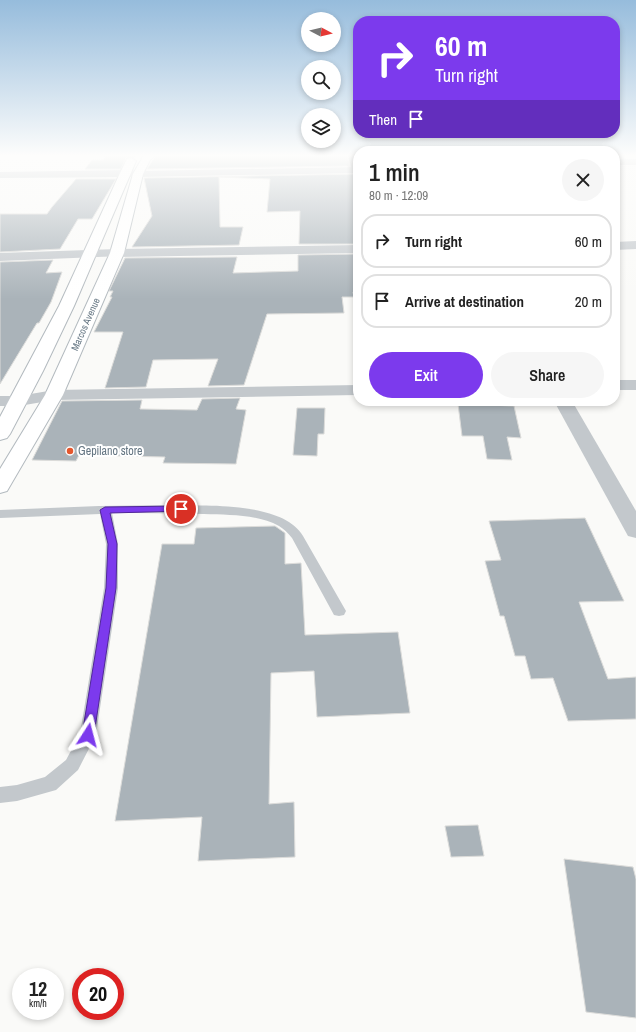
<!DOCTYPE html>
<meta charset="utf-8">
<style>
body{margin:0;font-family:"Archivo Narrow",sans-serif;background:#f6f6f6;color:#222;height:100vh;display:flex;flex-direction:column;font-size:15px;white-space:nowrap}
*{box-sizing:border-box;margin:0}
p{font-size:13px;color:#767676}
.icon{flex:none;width:22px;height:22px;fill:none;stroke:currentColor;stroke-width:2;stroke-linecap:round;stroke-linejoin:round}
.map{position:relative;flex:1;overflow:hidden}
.details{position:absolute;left:353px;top:146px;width:267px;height:260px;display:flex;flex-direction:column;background:#fff;border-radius:16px;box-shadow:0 2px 6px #0003}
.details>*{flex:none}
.banner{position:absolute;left:353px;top:16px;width:267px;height:122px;border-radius:16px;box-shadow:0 2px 6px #0003;background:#7c3aed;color:#fff;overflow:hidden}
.needle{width:26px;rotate:97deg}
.controls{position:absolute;left:301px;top:12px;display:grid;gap:8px}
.controls a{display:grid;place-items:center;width:40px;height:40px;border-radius:50%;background:#fff;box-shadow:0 2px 6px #0003;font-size:20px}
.speed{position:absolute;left:12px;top:968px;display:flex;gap:8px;font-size:20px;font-weight:700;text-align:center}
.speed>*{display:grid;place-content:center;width:52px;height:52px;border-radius:50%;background:#fff;box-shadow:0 2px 6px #0003;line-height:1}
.speed small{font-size:10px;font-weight:400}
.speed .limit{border:6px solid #d22;background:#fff;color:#111}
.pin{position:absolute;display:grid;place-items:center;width:34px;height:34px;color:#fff;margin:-17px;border:2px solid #fff;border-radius:50%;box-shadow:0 1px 4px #0007}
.me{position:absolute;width:44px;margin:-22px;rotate:9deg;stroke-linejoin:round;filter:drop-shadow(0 0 3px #0008)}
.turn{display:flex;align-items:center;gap:14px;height:84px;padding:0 16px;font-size:18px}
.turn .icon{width:52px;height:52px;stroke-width:2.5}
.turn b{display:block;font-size:28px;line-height:34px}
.then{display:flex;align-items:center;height:38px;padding:0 16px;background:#0003;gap:8px;font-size:15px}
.round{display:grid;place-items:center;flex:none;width:42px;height:42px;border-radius:21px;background:#f6f6f6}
.overview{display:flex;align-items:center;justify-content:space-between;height:68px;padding:0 16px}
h1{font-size:24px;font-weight:600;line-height:30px}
.button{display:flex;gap:8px;margin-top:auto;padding:8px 16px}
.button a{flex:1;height:46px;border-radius:24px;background:#7c3aed;color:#fff;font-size:16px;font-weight:600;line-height:46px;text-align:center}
.button a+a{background:#f6f6f6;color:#222}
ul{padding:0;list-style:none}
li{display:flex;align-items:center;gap:12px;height:54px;margin:0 8px 6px;padding:0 8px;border:2px solid #e0e0e0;border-radius:16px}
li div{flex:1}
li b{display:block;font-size:15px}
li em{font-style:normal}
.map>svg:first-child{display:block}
.building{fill:#aab3b9;stroke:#dcdcda}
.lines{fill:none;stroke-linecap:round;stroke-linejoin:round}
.secondary-casing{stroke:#b3babf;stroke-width:2}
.service{fill:#c3c8cc;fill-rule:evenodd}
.minor{fill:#c3c8cc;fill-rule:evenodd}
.tertiary{fill:#c3c8cc;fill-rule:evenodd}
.secondary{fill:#fff;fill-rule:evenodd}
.route{fill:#7c3aed;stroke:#51269a}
.poi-dot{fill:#e4572e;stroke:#fff;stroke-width:1.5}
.labels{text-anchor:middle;stroke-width:4;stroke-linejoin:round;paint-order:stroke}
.far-street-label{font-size:10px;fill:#657683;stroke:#fff}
.poi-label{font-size:12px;fill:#657683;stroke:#fff;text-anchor:start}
</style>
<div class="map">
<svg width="636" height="1032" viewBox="0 0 636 1032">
<rect width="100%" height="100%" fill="#fafaf8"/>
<g class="building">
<polygon points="106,155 137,155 134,158 131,157 126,158 121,169 85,169 92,160 103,160"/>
<polygon points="156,155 347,155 349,166 147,169"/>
<polygon points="358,174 358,244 299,244 300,211 267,212 270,179 219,177 220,227 243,227 239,245 132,247 152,216 144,178"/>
<polygon points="76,179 116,179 92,219 78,219 60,249 0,252 0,214 47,214 52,207"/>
<polygon points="358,254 358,292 353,292 354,297 342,297 344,313 267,314 244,385 208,386 218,359 153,360 146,387 105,388 123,332 94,332 112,297 110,297 113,291 109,291 125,258 237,257 233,273 298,271 298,255"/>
<polygon points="53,260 46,273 62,272 51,302 39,323 37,323 0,384 0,262"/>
<polygon points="240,398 236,409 246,410 236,464 163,463 165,457 79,455 76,461 32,460 62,401 142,400 140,409 197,410 202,399"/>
<polygon points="458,404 514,406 521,438 507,437 512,460 487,459 483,436 462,436"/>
<polygon points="297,408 325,408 324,434 318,434 317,456 293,455"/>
<polygon points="585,518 624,601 579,602 608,679 636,677 636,719 568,721 553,678 531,679 525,656 515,656 504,616 500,616 485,561 501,560 489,521"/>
<polygon points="275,526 285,533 285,564 301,563 305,635 398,632 410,713 317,717 314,671 271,673 269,804 294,802 295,857 198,861 202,817 115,821 162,544 194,544 196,528"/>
<polygon points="478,825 484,856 451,857 445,826"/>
<polygon points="564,859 633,867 636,879 636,1018 586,1012"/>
</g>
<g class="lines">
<defs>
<g id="secondary">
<polygon points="144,155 155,155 150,160 143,174 124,253 63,395 7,491 0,493 0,469 45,395 110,253 133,174"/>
<polygon points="131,158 136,161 74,306 43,371 10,434 7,438 0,440 0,417 59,306 120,173 127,159"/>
</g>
</defs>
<use href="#secondary" class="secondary-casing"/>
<g class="service">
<polygon points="348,155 354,155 357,172 352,171"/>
<path d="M 173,505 C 209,506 283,502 303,536 L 346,611 L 344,615 L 339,616 L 334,615 L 292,538 C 288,533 284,529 279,526 C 257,514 228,515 204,514 C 173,513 142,513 112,513 L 118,544 L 118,588 L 96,735 L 78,770 L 56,790 L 17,801 L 0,803 L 0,787 L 17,785 L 45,777 L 66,760 L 80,734 L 104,588 L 106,544 L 100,514 L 0,518 L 0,510 L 99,506 Z"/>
</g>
<g class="minor">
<polygon points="125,170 138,171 143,174 138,177 0,178 0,172"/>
<polygon points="636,241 636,249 615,250 615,242"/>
<polygon points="358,245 358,253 117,257 112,256 110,253 112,250 117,249"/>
<rect x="615" y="380" width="21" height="10"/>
<polygon points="358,385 358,395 54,400 19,406 0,406 0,396 19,396 54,390"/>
<polygon points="554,401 572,401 636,511 636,538 628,536"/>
</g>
<g class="tertiary">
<rect x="615" y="159" width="21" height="6"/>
<polygon points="358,167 358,173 138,177 133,174 138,171"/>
<polygon points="117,249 122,250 124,253 122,256 0,261 0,253"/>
</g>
<use href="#secondary" class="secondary"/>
</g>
<linearGradient id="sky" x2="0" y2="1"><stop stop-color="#96bcdc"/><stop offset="0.52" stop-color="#fdfdfc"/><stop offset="1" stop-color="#fdfdfc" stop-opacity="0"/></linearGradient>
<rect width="636" height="299" fill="url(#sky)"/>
<polygon class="route" points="181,506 184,507 185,509 184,511 110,513 117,544 116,588 94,735 92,739 88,741 84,739 82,735 106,588 108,544 100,510 105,507"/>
<circle class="poi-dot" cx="70" cy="451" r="4"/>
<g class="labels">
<g class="far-street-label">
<text transform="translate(85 324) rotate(-66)" y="4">Marcos Avenue</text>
</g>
<g class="poi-label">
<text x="78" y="455">Gepilano store</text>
</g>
</g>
</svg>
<div class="controls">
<a><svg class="needle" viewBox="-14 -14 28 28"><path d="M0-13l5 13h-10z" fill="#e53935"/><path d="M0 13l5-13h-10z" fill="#767676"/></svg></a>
<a><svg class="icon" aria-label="search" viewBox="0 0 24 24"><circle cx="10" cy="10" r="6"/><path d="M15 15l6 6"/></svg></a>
<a><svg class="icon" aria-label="layers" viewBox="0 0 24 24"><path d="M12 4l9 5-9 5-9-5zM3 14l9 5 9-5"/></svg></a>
</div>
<div class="speed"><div>12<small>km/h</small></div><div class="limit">20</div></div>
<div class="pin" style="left:181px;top:509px;background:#d93025"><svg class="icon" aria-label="arrive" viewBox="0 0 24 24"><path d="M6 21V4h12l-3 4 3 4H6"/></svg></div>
<svg class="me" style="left:88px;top:735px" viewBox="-20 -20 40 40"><path d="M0-17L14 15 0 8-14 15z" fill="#7c3aed" stroke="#fff" stroke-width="4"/></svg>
<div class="banner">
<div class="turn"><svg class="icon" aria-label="right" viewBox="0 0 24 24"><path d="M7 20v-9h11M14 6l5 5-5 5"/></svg><div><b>60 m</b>Turn right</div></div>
<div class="then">Then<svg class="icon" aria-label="arrive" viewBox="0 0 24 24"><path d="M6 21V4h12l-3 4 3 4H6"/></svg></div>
</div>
<section class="details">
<div class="overview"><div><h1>1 min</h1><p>80 m · 12:09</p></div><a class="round"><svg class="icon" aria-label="close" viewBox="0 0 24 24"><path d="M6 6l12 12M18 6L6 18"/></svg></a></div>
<ul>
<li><svg class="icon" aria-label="right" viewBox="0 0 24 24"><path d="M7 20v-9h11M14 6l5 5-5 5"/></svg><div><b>Turn right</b></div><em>60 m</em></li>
<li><svg class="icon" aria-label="arrive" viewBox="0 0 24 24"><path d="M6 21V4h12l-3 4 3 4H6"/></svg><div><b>Arrive at destination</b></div><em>20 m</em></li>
</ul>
<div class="button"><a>Exit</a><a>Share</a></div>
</section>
</div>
